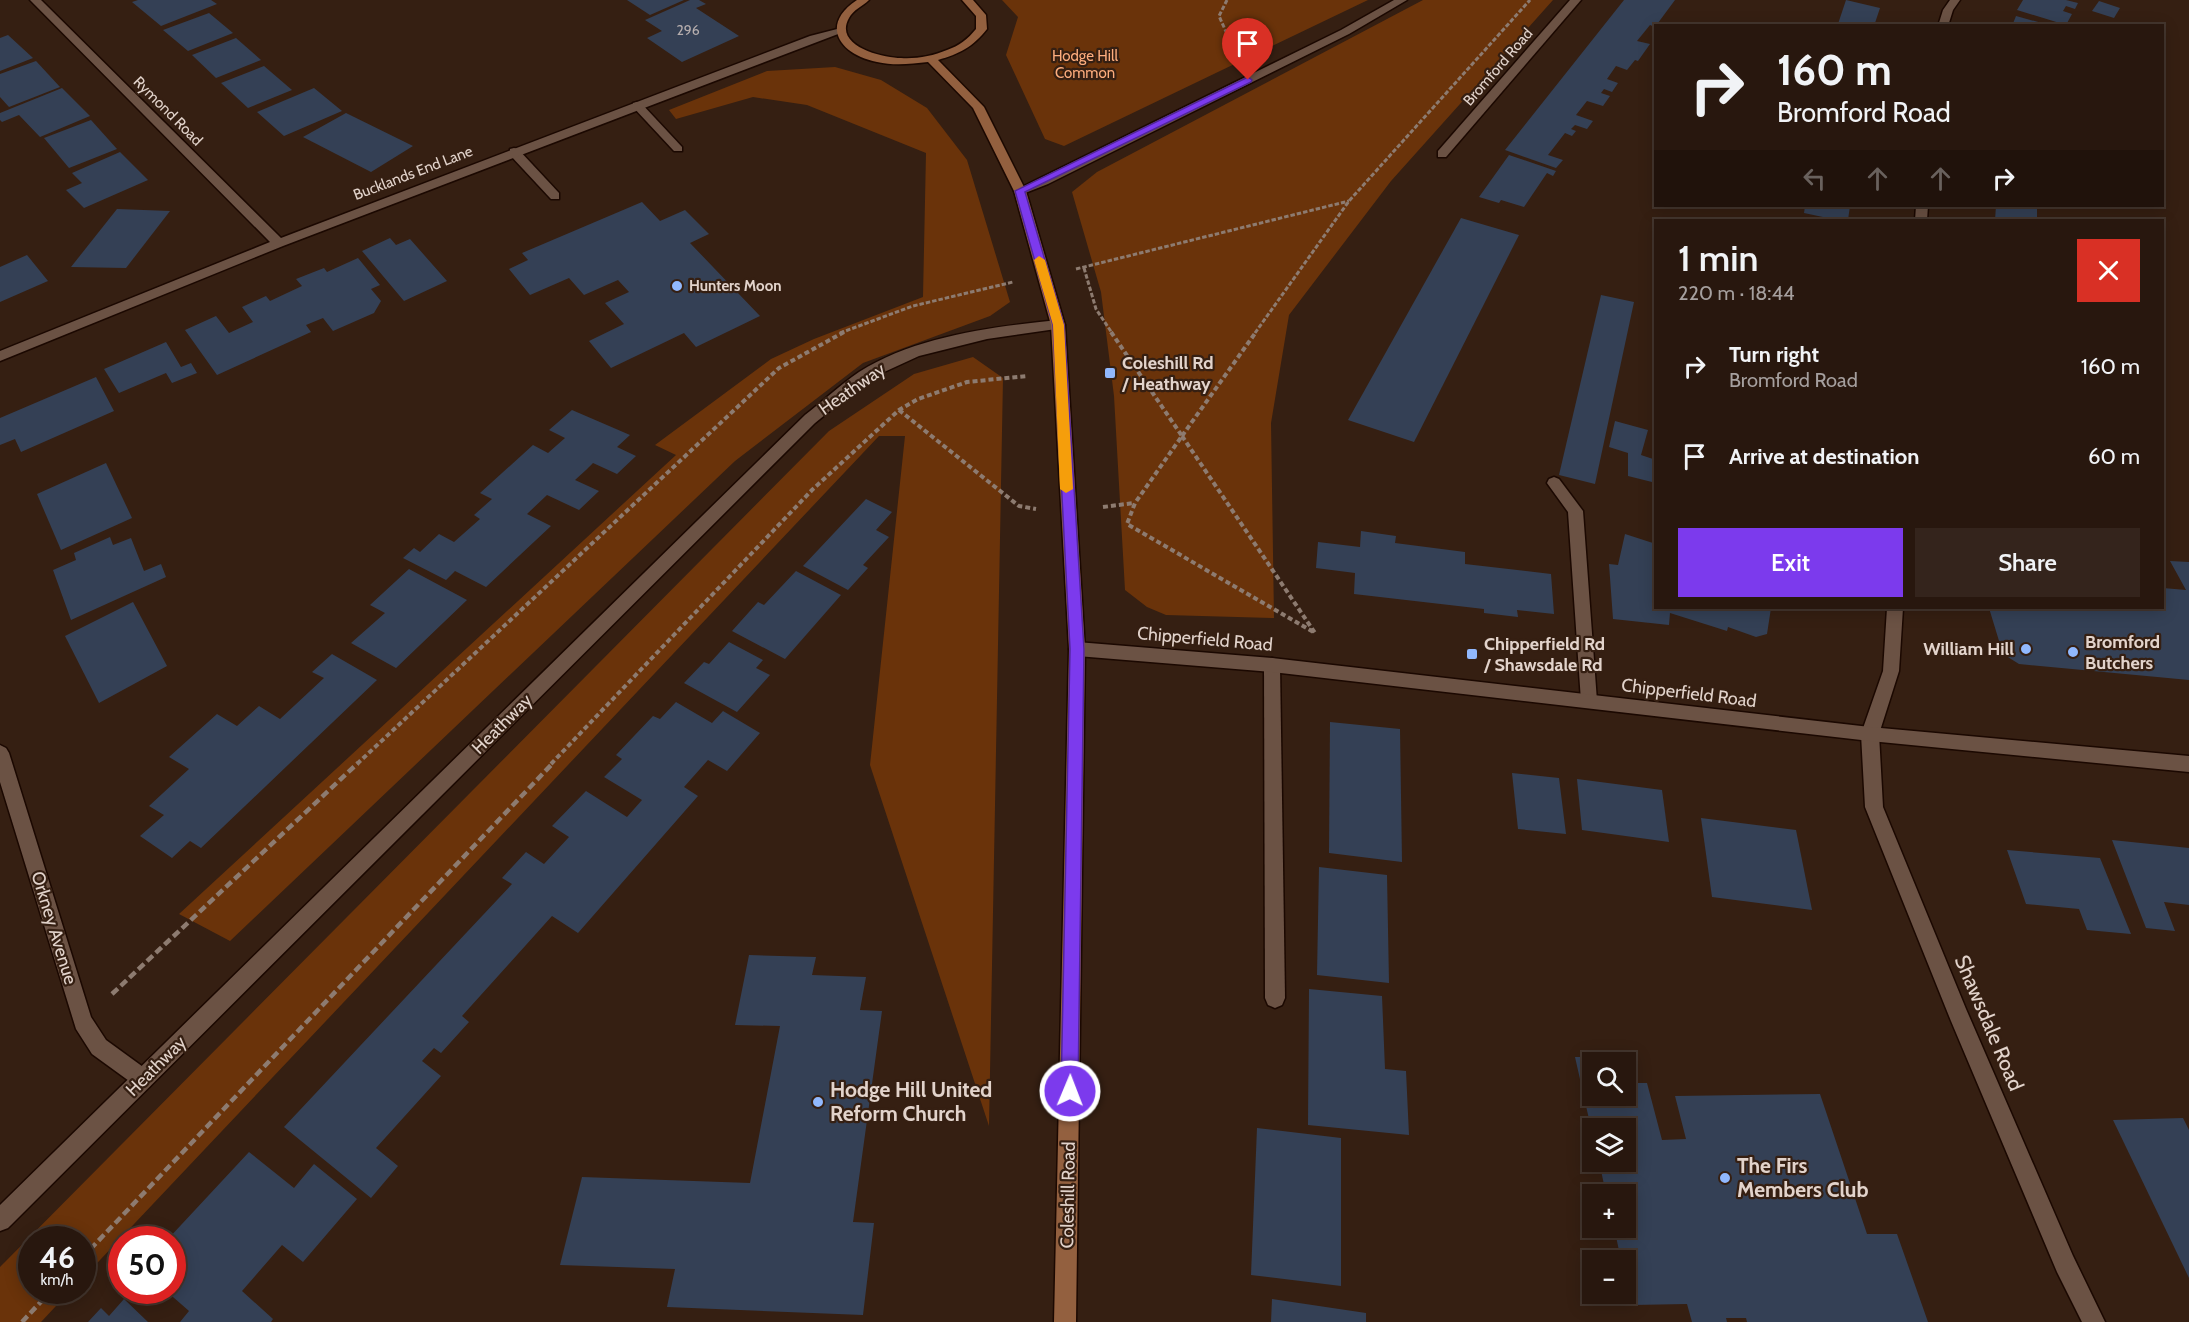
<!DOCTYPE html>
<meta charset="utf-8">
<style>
body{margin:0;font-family:Cabin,sans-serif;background:#34241c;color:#f1f3f6;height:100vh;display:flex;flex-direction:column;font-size:22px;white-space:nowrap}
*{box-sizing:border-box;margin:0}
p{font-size:20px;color:#a59f9e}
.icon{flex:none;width:33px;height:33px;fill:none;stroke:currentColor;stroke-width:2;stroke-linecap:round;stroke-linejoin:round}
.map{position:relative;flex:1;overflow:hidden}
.side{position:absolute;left:1654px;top:219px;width:510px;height:390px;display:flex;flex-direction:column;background:#28170e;border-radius:0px;box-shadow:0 3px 15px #0003,0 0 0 2px #44362e}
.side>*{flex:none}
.hud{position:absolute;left:1654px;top:24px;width:510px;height:183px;border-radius:0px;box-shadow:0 3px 15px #0003,0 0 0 2px #44362e;background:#28170e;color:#f1f3f6;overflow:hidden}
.tools{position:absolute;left:1582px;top:1052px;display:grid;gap:12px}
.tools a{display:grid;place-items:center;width:54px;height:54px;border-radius:0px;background:#28170e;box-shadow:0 3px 15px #0003,0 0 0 2px #44362e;font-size:30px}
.speed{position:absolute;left:18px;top:1226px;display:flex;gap:12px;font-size:30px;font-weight:700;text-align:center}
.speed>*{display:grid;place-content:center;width:78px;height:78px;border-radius:50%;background:#28170e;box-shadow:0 3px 15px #0003,0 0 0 2px #44362e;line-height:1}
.speed small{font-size:15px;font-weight:400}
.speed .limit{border:9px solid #d22;background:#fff;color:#111}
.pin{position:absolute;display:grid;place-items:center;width:51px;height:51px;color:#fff;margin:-62px -26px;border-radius:50% 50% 50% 0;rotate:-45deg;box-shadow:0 0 6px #0007}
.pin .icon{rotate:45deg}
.me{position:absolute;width:66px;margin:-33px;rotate:1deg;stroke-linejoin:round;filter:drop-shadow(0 0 4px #0008)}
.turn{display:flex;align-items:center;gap:21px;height:126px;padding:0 24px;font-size:27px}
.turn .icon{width:78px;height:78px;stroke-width:2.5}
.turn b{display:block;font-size:42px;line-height:51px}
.lanes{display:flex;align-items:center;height:57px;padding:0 24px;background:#0003;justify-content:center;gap:30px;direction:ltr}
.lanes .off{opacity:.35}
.round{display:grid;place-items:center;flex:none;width:63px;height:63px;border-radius:0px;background:#34241c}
.summary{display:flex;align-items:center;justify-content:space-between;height:102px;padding:0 24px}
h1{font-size:36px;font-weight:600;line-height:45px}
.action{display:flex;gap:12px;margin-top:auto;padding:12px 24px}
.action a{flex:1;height:69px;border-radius:0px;background:#7c3aed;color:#fff;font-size:24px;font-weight:600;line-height:69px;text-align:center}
.action a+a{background:#34241c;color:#f1f3f6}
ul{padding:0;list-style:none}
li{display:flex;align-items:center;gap:18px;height:90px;padding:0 24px}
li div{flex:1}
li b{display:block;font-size:22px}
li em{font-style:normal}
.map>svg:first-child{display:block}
.green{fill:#6a330a}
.building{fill:#344055}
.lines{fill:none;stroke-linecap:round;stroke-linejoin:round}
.service-casing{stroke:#1b0801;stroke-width:3}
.minor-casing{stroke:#1b0801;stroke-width:3}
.tertiary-casing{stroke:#1b0801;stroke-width:3}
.secondary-casing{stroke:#1b0801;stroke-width:3}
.path-far2{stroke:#8d7b70;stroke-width:3;stroke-dasharray:4.5 2;stroke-linecap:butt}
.path-far1{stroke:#8d7b70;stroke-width:4;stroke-dasharray:5 3;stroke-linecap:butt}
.path{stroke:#8d7b70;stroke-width:4.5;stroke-dasharray:8 4;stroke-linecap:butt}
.service{fill:#6b5244;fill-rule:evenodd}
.minor{fill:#6b5244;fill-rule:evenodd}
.tertiary{fill:#6b5244;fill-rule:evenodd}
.secondary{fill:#93603f;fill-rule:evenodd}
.route{fill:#7c3aed;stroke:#51269a;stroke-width:1.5}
.slow{fill:#f59e0b}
.poi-dot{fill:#91b8fd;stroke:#351f12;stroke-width:2}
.labels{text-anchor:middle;stroke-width:4.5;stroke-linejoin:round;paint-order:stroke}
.far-number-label{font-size:14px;fill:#b6aeae}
.far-park-label{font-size:15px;fill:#fead7d;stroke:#351f12}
.far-street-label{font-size:15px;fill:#e2d3cb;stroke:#351f12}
.far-poi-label{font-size:15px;font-weight:bold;fill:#e2d3cb;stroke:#351f12;text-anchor:start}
.poi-label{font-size:18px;font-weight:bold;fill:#e2d3cb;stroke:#351f12;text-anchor:start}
.street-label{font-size:18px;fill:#e2d3cb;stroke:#351f12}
.near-street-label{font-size:21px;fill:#e2d3cb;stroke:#351f12}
.near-poi-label{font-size:21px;font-weight:bold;fill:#e2d3cb;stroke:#351f12;text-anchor:start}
</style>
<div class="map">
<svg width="2189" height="1322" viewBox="0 0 2189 1322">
<rect width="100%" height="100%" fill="#351f12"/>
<g class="green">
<polygon points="1002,0 1368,0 1064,146 1045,139 1006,55 1018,17"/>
<polygon points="1423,0 1553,0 1391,181 1289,315 1271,423 1274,618 1166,615 1147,607 1125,590 1114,396 1101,292 1072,192 1097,172"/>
<polygon points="835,67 881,80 927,108 967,160 1010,302 990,316 863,363 735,461 230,941 179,914 676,455 655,445 771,359 814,339 923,297 926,153 807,105 753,97 676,119 669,110 767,71"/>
<polygon points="973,357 1003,378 989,1126 870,765 905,436 879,436 83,1278 82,1239 32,1239 32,1290 71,1290 41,1322 0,1322 0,1267 829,431 914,374"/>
</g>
<g class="building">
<polygon points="138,0 211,0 217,4 161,26 132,2"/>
<polygon points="627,0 684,0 650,15"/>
<polygon points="690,0 699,0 706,4 696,8 739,36 682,62 647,38 662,31 645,20"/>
<polygon points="1624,0 1675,0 1655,27 1650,25 1637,41 1650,44 1638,61 1635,60 1627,70 1616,66 1607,79 1618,83 1612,92 1604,89 1601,93 1610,96 1603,106 1587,101 1576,115 1593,121 1587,129 1575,125 1571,129 1576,131 1572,136 1565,133 1548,155 1563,160 1556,168 1505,150"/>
<polygon points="1846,0 1880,8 1874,26 1838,24"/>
<polygon points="2023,0 2066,0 2078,3 2075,9 2066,6 2063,11 2072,14 2066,25 2017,10"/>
<polygon points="2099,1 2120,8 2114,18 2092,11"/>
<polygon points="209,13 233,33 188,51 163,30"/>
<polygon points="2016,16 2049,25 2049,26 2012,26"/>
<polygon points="8,35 33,58 0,71 0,38"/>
<polygon points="236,38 261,60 216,78 192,55"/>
<polygon points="36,61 60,87 9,107 0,97 0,74"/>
<polygon points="264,66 292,90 248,108 221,83"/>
<polygon points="62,88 90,116 40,137 19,115 2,122 0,120 0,113"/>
<polygon points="314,88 342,111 284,136 257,112"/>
<polygon points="346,113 413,146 371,172 303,137"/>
<polygon points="91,120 117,149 69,168 44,138"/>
<polygon points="120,152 148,180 84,208 66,190 82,183 72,173"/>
<polygon points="1509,155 1556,171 1553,176 1547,173 1524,207 1501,200 1499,203 1479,197"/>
<polygon points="642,202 660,221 685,210 709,234 690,243 760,316 696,347 684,333 611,368 589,341 624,324 605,303 629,292 618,280 584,295 569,278 530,295 509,269 528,260 522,253"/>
<polygon points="1805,206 1850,206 1848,220 1837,220 1804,213"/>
<polygon points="1996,206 2037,208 2037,220 1995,220"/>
<polygon points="117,209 170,211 126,268 71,267"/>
<polygon points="1461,218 1519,235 1414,442 1348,420"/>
<polygon points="390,238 396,245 410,239 447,281 404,301 362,251"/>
<polygon points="27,255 48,281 0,302 0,267"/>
<polygon points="358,258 380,285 371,289 381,301 374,313 333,331 323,318 306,325 311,332 217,375 185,330 216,316 229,333 253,322 242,307 266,296 270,301 302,286 296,279 324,268 327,272"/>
<polygon points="1601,295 1634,302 1595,484 1559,475"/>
<polygon points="166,342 181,367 191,363 197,373 172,383 166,373 119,393 104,369"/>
<polygon points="96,377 114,411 21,452 15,439 0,445 0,418"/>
<polygon points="572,410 630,435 617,447 636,456 617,474 593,463 586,470 575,480 599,491 579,510 547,495 527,514 551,526 486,587 455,571 446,580 403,558 414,548 420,552 439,534 454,542 480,519 474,515 492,499 480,493 533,445 548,453 565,438 549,430"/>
<polygon points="1615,421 1648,430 1641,455 1656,460 1656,483 1628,476 1628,453 1609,447"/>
<polygon points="106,463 132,518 61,550 37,494"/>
<polygon points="866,499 892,512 876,530 889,537 863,565 868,568 848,590 803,566"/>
<polygon points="1361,531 1396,536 1395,543 1465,552 1465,564 1551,574 1554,614 1517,610 1518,617 1484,613 1484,609 1354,594 1355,573 1316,568 1318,542 1360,547"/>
<polygon points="1625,534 1656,544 1656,608 1771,608 1767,634 1756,637 1728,627 1727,631 1670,613 1669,625 1613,619 1609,564 1618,565"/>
<polygon points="110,537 113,545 131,538 144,571 161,564 166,577 71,620 53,570 76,560 74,553"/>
<polygon points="2170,561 2189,562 2189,680 2019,664 2003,654 1989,608 2163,608 2163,588 2186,590"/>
<polygon points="409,569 467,600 396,668 351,643 385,613 370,605"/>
<polygon points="796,571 841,595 785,659 732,631 758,602 764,605"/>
<polygon points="133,602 167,666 99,703 65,636"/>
<polygon points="729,642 763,660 756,668 770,675 737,712 684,683 704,662 709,664"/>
<polygon points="332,654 377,680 201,848 190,841 172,858 140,836 164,815 149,806 189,769 169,757 217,714 237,726 259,706 280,719 324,678 312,672"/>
<polygon points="676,702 712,723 723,711 760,733 727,771 708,760 684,787 698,796 578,933 552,916 462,1016 469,1022 441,1053 434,1048 422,1061 441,1076 376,1148 398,1166 371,1198 284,1127 512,884 502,878 526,852 544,864 569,837 552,826 586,791 627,817 642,800 604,777 622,759 616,755 653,716 660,719"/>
<polygon points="1330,722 1400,729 1402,862 1329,853"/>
<polygon points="1512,773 1559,778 1566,834 1518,829"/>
<polygon points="1577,779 1662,790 1669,842 1582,830"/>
<polygon points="1701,818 1796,830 1812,910 1712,897"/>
<polygon points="2112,840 2189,848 2189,905 2164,902 2175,931 2146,928"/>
<polygon points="2007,850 2100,858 2131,934 2087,930 2079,909 2026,904"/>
<polygon points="1319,867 1387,875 1389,983 1317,975"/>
<polygon points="749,955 816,957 812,975 866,977 860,1010 882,1011 853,1222 874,1223 863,1315 667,1307 675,1269 560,1265 582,1177 750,1183 780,1026 735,1025"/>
<polygon points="1309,989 1382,996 1385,1069 1406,1071 1409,1135 1308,1125"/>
<polygon points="1575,1057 1616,1057 1617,1062 1593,1062 1593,1095 1626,1095 1626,1083 1647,1083 1662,1140 1686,1139 1675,1096 1820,1094 1867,1234 1897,1234 1928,1322 1747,1322 1746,1318 1726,1318 1727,1322 1692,1322 1687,1304 1632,1305 1626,1281 1626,1260 1621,1260 1614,1227 1626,1227 1626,1194 1606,1194 1599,1161 1626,1161 1626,1128 1591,1128"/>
<polygon points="2183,1118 2189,1130 2189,1278 2113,1120"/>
<polygon points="1257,1128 1341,1138 1341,1286 1251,1275"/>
<polygon points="249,1152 294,1188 314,1164 357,1199 303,1262 282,1245 242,1291 273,1319 271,1322 180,1322 189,1311 165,1290 172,1290 172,1239 168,1239"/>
<polygon points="124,1299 148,1322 88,1322 101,1308 109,1316"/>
<polygon points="1272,1299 1366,1313 1366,1322 1271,1322"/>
</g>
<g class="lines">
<defs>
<g id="service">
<polygon points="637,102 641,103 682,147 682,151 674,151 633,107 633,103"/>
<polygon points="514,148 518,149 559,193 559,199 551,199 510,155 510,149"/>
<polygon points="1554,477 1559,479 1583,511 1597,701 1595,706 1589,708 1583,706 1581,701 1568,512 1547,483 1549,479"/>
</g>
<g id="minor">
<polygon points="30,0 41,0 281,238 810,36 841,28 846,31 283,246 0,361 0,351 270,242"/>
<polygon points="1570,0 1581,0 1446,157 1438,157 1438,151"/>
<polygon points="1950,0 1960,0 1953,10 1948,26 1938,26 1943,10"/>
<polygon points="1916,206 1928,206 1927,220 1915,220"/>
<polygon points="1887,608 1903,608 1899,671 1879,734 1883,807 1966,1009 2073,1256 2105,1322 2082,1322 2057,1272 1951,1021 1865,807 1861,734 1883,671"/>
<polygon points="1272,658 1278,660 1280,665 1285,998 1282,1005 1275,1008 1268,1005 1265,998 1264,665 1266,660"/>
<polygon points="0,745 6,748 9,753 91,1017 106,1040 150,1072 153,1079 150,1086 143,1089 136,1086 92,1054 76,1029 0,782"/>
</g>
<g id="tertiary">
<polygon points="1394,0 1407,0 1349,34 1048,184 1020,195 1014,191 1341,30"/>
<path d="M 1058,320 L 1063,322 L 1065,325 L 1063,328 L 987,339 L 919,356 L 869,379 L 815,423 L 8,1228 L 0,1231 L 0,1205 L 805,415 C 823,401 840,385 859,372 C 916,336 992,327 1058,320 Z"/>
<polygon points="1077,642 1272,658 1870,727 2189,756 2189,772 1870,741 1272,672 1077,656 1071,654 1069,649 1071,644"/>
</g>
<path id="secondary" d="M 857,0 L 869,0 C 863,6 853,10 849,18 C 833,46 883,58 901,58 C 916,59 933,56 947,50 C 959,46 968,39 976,29 L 976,16 L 962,0 L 973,0 L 986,15 L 987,29 C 973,47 959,54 938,60 L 984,107 L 1026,191 L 1065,325 L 1085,649 L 1076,1322 L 1054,1322 L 1069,649 L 1051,325 L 1014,191 L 973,108 L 928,62 C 911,64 894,66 877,62 C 840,55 819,25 857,0 Z"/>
</defs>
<use href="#service" class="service-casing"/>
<use href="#minor" class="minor-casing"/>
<use href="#tertiary" class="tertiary-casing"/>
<use href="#secondary" class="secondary-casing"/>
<g class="path-far2">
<polyline points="1227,0 1219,16 1236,54"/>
<polyline points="1084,268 1096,309 1112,333"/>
<polyline points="1076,269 1349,201"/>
<polyline points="840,333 913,306 1013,282"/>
<polyline points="1255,333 1349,201 1530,0"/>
</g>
<g class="path-far1">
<polyline points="1111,332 1182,436"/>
<polyline points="899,410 1019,506 1036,509"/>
<polygon points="1182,436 1315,633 1127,524 1135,503"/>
<polyline points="1182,436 1256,332"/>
<polyline points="1103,507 1134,503"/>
<polyline points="357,764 779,368 844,332"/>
<polyline points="551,764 812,490 899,410 918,399 967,382 1027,376"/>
</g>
<g class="path">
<polyline points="112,994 358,763"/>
<polyline points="82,1258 553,763"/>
<polyline points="22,1322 52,1290"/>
</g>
<use href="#service" class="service"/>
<use href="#minor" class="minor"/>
<use href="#tertiary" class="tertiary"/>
<use href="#secondary" class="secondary"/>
</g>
<polygon class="route" points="1248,77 1252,80 1251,82 1025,192 1064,325 1084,649 1078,1091 1076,1097 1070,1099 1064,1097 1061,1091 1070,649 1053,325 1015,191"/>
<polygon class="slow" points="1039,256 1045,260 1064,325 1073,489 1066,493 1060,489 1053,325 1034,260"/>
<g class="poi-dot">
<circle cx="677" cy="286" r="6"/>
<rect x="1104" y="367" width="12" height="12" rx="3"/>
<circle cx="2026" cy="649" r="6"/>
<circle cx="2073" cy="652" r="6"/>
<rect x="1466" y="648" width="12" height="12" rx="3"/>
<circle cx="818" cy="1102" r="6"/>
<circle cx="1725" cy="1178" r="6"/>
</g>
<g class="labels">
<g class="far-number-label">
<text x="688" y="35">296</text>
</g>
<g class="far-park-label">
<text x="1085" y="61">Hodge Hill<tspan x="1085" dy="17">Common</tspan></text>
</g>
<g class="far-street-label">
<text transform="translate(1498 67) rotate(-49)" y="5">Bromford Road</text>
<text transform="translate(168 111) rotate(45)" y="5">Rymond Road</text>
<text transform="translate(413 173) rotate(-21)" y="5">Bucklands End Lane</text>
</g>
<g class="far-poi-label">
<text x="689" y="291">Hunters Moon</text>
</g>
<g class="poi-label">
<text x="1122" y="369">Coleshill Rd<tspan x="1122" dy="21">/ Heathway</tspan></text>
<text x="2085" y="648">Bromford<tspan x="2085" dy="21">Butchers</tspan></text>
<text x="1484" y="650">Chipperfield Rd<tspan x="1484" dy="21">/ Shawsdale Rd</tspan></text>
<text x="2014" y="655" text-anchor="end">William Hill</text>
</g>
<g class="street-label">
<text transform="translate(852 389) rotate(-35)" y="6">Heathway</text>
<text transform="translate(1205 639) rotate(5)" y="6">Chipperfield Road</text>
<text transform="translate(1689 693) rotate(7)" y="6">Chipperfield Road</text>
<text transform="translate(502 724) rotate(-45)" y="6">Heathway</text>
<text transform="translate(54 928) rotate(73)" y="6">Orkney Avenue</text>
<text transform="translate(156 1066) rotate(-45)" y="6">Heathway</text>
<text transform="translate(1068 1195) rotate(-89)" y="6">Coleshill Road</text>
</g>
<g class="near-street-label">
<text transform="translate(1989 1023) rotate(67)" y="7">Shawsdale Road</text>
</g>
<g class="near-poi-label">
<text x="830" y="1097">Hodge Hill United<tspan x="830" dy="24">Reform Church</tspan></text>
<text x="1737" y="1173">The Firs<tspan x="1737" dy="24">Members Club</tspan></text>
</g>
</g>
</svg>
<div class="tools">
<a><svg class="icon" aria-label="search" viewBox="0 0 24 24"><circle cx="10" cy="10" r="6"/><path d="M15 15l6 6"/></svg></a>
<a><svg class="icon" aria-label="layers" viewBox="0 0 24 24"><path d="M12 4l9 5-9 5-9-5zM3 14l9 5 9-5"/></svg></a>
<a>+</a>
<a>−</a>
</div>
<div class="speed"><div>46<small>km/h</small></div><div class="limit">50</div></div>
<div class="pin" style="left:1248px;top:80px;background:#d93025"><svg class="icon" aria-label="arrive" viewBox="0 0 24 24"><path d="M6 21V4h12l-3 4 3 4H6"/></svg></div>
<svg class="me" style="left:1070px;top:1091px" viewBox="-20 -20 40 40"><circle r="17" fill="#7c3aed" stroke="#fff" stroke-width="3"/><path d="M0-11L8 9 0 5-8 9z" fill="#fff"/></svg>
<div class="hud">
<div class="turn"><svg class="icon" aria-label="right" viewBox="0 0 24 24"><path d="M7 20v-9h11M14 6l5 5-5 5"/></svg><div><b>160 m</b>Bromford Road</div></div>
<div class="lanes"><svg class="icon off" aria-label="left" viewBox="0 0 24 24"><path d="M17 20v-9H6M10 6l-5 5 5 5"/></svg><svg class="icon off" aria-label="ahead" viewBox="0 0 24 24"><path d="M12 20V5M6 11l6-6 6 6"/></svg><svg class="icon off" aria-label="ahead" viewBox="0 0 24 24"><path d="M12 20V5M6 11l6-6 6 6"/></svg><svg class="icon" aria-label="right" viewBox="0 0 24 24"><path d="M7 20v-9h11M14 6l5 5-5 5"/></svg></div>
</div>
<section class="side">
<div class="summary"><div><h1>1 min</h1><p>220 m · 18:44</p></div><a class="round" style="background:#d93025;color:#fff"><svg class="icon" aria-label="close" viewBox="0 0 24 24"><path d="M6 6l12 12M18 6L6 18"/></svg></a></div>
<ul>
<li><svg class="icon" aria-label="right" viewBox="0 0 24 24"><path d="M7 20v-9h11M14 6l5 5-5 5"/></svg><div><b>Turn right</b><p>Bromford Road</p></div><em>160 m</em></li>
<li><svg class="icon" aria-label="arrive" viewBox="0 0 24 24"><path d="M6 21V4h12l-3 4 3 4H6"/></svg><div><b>Arrive at destination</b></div><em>60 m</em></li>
</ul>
<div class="action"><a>Exit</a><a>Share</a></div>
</section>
</div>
